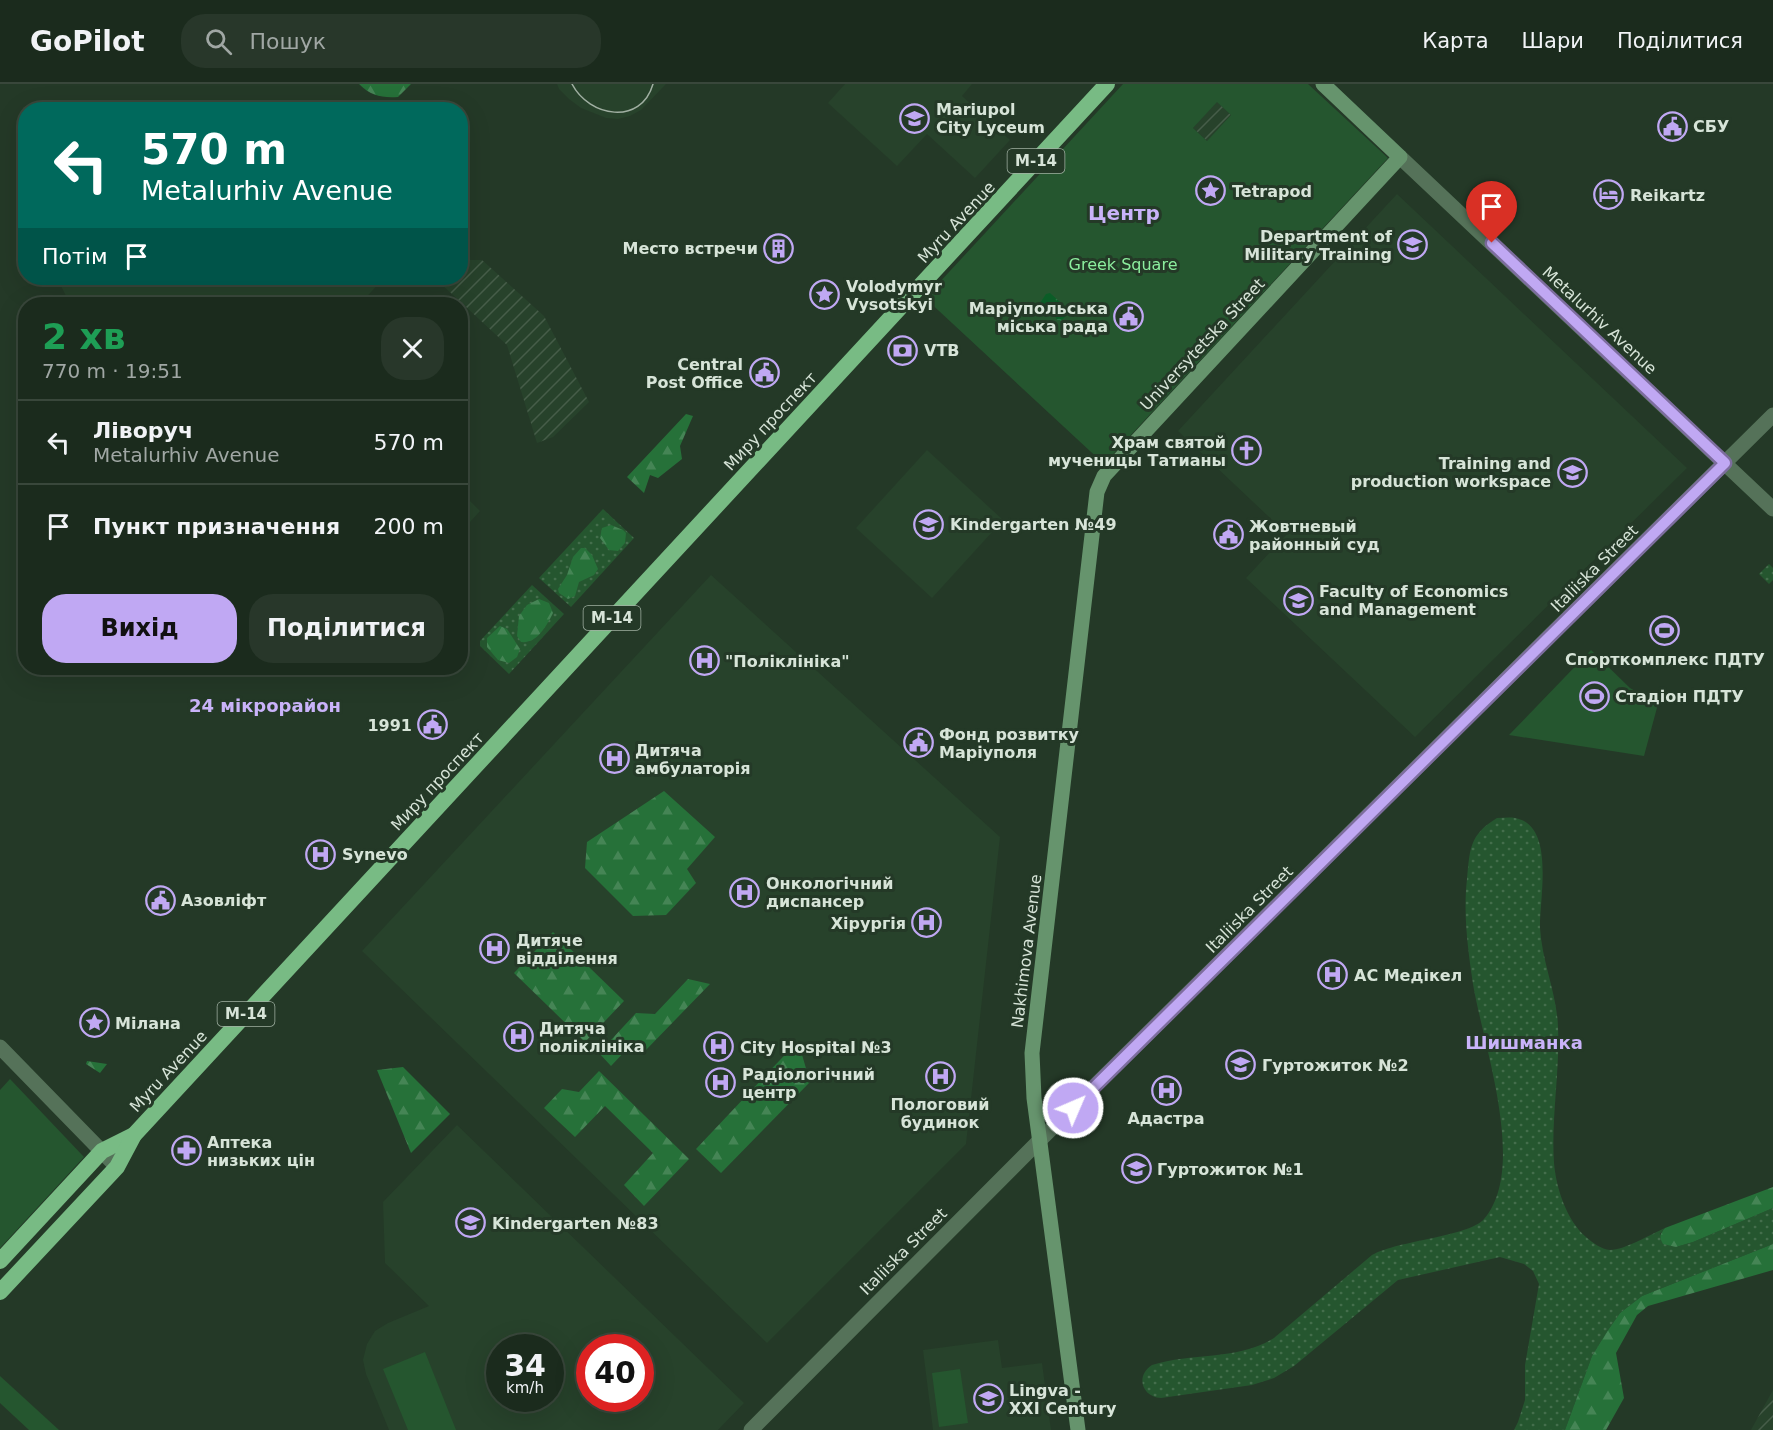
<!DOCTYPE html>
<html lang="uk">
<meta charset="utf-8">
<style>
body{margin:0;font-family:"DejaVu Sans",sans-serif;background:#28372a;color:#f1f3f6;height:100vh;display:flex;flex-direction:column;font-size:22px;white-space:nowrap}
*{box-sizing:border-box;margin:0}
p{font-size:20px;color:#a0a7a4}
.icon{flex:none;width:33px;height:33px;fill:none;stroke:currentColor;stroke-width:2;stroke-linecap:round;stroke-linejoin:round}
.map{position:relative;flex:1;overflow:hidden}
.sheet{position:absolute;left:18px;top:213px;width:450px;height:378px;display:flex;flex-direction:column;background:#1b2b1d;border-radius:24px;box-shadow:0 6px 24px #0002,0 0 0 2px #39473b}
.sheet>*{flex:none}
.banner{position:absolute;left:18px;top:18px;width:450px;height:183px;border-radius:24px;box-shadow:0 6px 24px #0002,0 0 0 2px #39473b;background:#00695c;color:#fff;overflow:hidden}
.speed{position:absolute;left:486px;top:1250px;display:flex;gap:12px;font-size:30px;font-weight:700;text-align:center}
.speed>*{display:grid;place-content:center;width:78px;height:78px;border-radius:50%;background:#1b2b1d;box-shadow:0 6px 24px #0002,0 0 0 2px #39473b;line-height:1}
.speed small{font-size:15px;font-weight:400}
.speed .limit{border:9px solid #d22;background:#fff;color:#111}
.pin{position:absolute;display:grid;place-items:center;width:51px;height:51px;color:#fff;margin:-62px -26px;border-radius:50% 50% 50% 0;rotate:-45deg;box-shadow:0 0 6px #0007}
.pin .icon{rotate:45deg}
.me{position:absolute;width:66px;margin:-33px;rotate:45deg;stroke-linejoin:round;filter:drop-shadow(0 0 4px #0008)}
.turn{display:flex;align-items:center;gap:21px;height:126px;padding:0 24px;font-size:27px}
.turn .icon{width:78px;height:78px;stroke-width:2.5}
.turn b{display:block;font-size:42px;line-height:51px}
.then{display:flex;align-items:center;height:57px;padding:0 24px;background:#0003;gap:12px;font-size:22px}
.round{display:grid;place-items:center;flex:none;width:63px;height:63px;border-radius:24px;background:#28372a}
.overview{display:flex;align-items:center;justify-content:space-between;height:102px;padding:0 24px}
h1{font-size:36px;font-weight:800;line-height:45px;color:#1e9e55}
.action{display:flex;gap:12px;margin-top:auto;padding:12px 24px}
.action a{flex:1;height:69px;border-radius:24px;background:#c0a8f3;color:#111;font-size:24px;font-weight:800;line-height:69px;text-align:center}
.action a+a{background:#28372a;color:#f1f3f6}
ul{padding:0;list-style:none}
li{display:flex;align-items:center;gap:18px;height:84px;padding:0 24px;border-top:2px solid #39473b}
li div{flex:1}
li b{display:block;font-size:22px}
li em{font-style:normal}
header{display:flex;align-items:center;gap:36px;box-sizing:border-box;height:84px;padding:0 30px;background:#1b2b1d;border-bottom:2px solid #39473b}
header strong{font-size:28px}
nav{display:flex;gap:33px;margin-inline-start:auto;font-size:21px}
.search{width:420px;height:54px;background:#28372a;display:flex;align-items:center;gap:15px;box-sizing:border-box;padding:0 21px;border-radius:24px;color:#a0a7a4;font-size:22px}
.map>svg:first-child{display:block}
.built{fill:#27422b;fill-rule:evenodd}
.industrial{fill:url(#industrial-furrows)}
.grass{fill:url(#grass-dots)}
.forest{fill:url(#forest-firs)}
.green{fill:#25562f;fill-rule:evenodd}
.water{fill:url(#water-ripples)}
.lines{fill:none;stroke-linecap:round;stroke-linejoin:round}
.tertiary{stroke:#557259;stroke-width:15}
.secondary{stroke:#66946d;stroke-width:15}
.trunk{stroke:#78bb84;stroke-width:16}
.tram{stroke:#a0afa2;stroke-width:1.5}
.route-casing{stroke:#7d6d9e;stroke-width:15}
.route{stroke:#c0a8f3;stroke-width:10}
.labels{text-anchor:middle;stroke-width:6;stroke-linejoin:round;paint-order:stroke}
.shield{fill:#243927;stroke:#a1b1a3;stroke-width:1.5}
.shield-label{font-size:15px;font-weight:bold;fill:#d7e4d8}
.poi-label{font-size:16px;font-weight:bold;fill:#d7e4d8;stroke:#243927;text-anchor:start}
.street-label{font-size:16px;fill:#d7e4d8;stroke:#243927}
.park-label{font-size:16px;fill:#8cee9e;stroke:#243927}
.neighbourhood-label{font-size:18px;font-weight:bold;fill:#c9b3f9;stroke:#243927}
.quarter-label{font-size:20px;font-weight:bold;fill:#c9b3f9;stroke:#243927}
</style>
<header>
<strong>GoPilot</strong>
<div class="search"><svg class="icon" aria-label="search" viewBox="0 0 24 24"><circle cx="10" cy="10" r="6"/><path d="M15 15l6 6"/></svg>Пошук</div>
<nav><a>Карта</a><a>Шари</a><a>Поділитися</a></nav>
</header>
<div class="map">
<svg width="1773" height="1346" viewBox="0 0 1773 1346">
<defs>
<pattern id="industrial-furrows" width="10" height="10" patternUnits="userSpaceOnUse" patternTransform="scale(1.5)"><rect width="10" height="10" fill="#27422b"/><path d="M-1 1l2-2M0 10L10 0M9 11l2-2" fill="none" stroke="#465d49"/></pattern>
<pattern id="grass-dots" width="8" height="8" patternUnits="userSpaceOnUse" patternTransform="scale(1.5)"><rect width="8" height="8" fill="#25562f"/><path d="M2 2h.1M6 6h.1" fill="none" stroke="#446e4c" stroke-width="1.8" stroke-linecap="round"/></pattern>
<pattern id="forest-firs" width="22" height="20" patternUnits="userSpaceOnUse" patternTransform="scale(1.5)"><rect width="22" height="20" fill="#267139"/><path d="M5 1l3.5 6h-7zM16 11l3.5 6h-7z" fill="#458555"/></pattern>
<pattern id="water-ripples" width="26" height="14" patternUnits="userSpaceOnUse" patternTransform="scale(1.5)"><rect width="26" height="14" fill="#0b5d27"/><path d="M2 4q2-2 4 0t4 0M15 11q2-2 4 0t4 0" fill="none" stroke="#2e7446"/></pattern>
</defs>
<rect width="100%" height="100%" fill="#243927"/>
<g class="built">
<polygon points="557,0 666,0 641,26 630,32 618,35 606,34 581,24 569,15 559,5"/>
<polygon points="845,0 972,0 962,12 1010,56 975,94 927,50 897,82 828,19"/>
<polygon points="1397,110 1687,384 1415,653 1246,494 1287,450 1178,347"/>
<polygon points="57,194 384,194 360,220 70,220"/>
<polygon points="927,366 1003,436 932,514 856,444"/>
<polygon points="461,408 480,427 461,448 460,448"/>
<polygon points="711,491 1000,753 966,1060 767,1259 362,867"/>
<path d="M 457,1041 L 744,1319 L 718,1346 L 389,1346 L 366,1290 L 363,1276 L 367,1260 L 375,1247 L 388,1239 L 429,1222 L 385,1179 L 383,1118 ZM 500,1263 L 550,1263 L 550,1314 L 500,1314 ZM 590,1263 L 640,1263 L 640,1314 L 590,1314 Z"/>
<polygon points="998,1256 1002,1284 1042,1279 1051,1346 933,1346 923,1266"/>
</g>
<g class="industrial">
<polygon points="1217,17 1231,31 1207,57 1193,44"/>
<polygon points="461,176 482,176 544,232 589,318 553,353 537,359 507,261 438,197 441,194 460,194"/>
<polygon points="1773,1306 1773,1346 1751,1346"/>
</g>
<g class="grass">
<polygon points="603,425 634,454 571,523 539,494"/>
<polygon points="1769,480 1773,484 1773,496 1769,500 1759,490"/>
<polygon points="532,501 564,530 509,590 480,562 480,557"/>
<path d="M 1497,734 C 1503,734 1509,733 1515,734 C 1556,741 1539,816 1540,844 C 1542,878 1557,910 1558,943 C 1560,988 1551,1034 1554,1079 C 1556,1104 1567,1137 1586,1153 C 1593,1159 1601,1165 1610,1166 C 1625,1166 1651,1150 1665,1144 L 1660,1150 L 1676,1163 L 1693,1158 L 1773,1124 L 1773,1160 L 1642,1212 L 1620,1229 L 1606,1249 L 1592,1272 L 1565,1346 L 1514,1346 L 1518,1338 L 1525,1316 L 1525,1281 L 1539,1200 L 1533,1187 L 1524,1180 L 1500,1173 L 1398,1196 L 1294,1282 L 1274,1294 L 1252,1301 L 1161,1314 C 1142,1313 1135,1292 1152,1281 C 1192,1268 1237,1277 1274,1254 L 1372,1171 C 1399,1156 1468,1153 1484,1135 C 1528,1084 1483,961 1473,900 C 1468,866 1463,830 1467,795 C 1470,765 1469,751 1497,734 Z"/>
</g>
<g class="forest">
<path d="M 359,0 L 411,0 L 398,13 C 382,14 371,12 359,0 Z"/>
<polygon points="686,330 693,332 680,362 682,375 658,394 650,391 644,409 627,393"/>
<polygon points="611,441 623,446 626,449 625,459 618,467 609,466 600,454 602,444"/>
<polygon points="581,464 585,464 592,471 598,485 594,491 579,498 575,512 568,515 559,509 558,505 567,491 573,473"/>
<path d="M 539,515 L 549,519 L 553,529 C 547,541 537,560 521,558 L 517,552 L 519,532 L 527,521 Z"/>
<polygon points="500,542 507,545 520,565 517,573 509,579 498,576 487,563 487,554"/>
<polygon points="664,707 715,753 687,785 696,799 666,831 633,832 585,784 587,758"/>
<polygon points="553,848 624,917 585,958 514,889"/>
<polygon points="688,895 710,900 644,968 626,966 611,982 599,969 636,929 655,930"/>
<polygon points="798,957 810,998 721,1089 696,1065"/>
<polygon points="87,977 107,980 100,989 86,980"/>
<polygon points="403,983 450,1030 411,1069 377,986"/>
<polygon points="599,987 689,1075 644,1122 624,1101 653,1069 605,1022 575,1053 544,1024 562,1005 579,1008"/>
<path d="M 1773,1103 L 1773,1124 L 1693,1158 L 1676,1163 L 1663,1160 C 1659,1153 1660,1150 1665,1144 Z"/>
<polygon points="1773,1160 1773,1186 1648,1222 1637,1231 1616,1269 1624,1314 1606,1346 1565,1346 1592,1272 1606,1249 1620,1229 1642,1212"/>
</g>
<g class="green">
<path d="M 1123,0 L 1308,0 L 1388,74 L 1104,380 L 925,214 ZM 1217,18 L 1231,31 L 1207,57 L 1193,44 Z"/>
<polygon points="1591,566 1630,604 1658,620 1644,672 1509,651"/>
<polygon points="10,995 84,1073 0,1164 0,1006"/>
<polygon points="425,1268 456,1346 408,1346 383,1285"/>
<polygon points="960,1285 968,1339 939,1343 932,1289"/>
<polygon points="0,1292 59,1346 29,1346 0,1319"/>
</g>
<polygon class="water" points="1050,209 1069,226 1068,230 1061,237 1057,236 1055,232 1040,219 1046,210"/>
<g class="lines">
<g class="tertiary">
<polyline points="1400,73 1773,425"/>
<polyline points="0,963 117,1083"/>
<polyline points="751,1346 1039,1057 1773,331"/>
</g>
<polyline class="secondary" points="1078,1346 1034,1014 1032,969 1097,408 1104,392 1400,73 1323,0"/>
<g class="trunk">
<polyline points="0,1177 102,1067 134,1051"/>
<polyline points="0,1208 117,1083 134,1051 1107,0"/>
</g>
<path class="tram" d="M 572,0 C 589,33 641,42 653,0"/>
</g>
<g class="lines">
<defs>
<polyline id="route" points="1073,1024 1725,379 1492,159"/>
</defs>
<use href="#route" class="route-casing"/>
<use href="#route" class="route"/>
</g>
<defs>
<symbol id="school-ring" viewBox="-11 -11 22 22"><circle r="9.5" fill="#243927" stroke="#c0a8f3" stroke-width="1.5"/><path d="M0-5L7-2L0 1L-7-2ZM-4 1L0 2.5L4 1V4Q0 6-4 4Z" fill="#c0a8f3"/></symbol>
<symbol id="civic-ring" viewBox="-11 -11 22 22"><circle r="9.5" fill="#243927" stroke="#c0a8f3" stroke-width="1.5"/><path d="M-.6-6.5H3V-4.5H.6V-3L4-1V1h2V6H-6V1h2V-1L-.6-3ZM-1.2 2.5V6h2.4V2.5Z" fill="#c0a8f3"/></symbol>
<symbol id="sight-ring" viewBox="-11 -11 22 22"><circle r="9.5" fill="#243927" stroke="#c0a8f3" stroke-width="1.5"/><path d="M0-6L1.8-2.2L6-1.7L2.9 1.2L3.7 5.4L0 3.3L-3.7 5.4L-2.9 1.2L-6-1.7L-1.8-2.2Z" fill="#c0a8f3"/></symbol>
<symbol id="hotel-ring" viewBox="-11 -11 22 22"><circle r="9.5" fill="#243927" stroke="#c0a8f3" stroke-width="1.5"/><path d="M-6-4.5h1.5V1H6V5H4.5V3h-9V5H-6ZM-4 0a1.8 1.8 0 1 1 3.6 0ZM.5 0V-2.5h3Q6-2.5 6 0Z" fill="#c0a8f3"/></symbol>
<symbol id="university-ring" viewBox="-11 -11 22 22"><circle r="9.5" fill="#243927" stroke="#c0a8f3" stroke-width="1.5"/><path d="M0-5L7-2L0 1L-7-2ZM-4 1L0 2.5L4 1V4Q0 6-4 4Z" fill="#c0a8f3"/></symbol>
<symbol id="building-ring" viewBox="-11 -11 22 22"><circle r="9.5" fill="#243927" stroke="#c0a8f3" stroke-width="1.5"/><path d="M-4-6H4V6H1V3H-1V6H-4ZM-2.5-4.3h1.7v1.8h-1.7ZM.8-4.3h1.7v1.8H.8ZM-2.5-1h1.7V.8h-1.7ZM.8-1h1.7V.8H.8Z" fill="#c0a8f3"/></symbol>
<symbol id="bank-ring" viewBox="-11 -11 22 22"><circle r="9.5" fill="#243927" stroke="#c0a8f3" stroke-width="1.5"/><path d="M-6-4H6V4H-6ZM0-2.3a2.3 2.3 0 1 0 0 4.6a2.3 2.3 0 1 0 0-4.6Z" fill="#c0a8f3"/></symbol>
<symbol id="church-ring" viewBox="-11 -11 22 22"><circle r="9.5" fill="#243927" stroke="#c0a8f3" stroke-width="1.5"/><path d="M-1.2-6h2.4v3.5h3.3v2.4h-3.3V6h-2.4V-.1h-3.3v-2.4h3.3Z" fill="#c0a8f3"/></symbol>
<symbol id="stadium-ring" viewBox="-11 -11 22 22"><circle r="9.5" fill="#243927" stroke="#c0a8f3" stroke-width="1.5"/><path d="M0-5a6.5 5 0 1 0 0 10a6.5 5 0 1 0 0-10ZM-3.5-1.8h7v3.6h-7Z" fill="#c0a8f3"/></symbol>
<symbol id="hospital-ring" viewBox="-11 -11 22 22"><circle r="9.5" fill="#243927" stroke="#c0a8f3" stroke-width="1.5"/><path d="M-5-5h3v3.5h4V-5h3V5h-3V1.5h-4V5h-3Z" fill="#c0a8f3"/></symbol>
<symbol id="pharmacy-ring" viewBox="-11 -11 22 22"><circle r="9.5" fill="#243927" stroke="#c0a8f3" stroke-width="1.5"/><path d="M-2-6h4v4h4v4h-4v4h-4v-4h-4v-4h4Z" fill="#c0a8f3"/></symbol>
</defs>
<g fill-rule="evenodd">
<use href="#school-ring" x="898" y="18" width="33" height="33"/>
<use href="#civic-ring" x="1656" y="26" width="33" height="33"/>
<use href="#sight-ring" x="1194" y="90" width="33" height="33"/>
<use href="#hotel-ring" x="1592" y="94" width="33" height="33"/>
<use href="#university-ring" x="1396" y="144" width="33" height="33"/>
<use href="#building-ring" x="762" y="148" width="33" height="33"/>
<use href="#sight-ring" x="808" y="194" width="33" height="33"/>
<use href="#civic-ring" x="1112" y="216" width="33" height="33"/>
<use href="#bank-ring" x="886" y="250" width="33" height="33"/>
<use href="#civic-ring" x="748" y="272" width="33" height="33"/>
<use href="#church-ring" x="1230" y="350" width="33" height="33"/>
<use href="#university-ring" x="1556" y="372" width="33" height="33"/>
<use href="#school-ring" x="912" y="424" width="33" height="33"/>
<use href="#civic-ring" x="1212" y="434" width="33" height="33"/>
<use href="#university-ring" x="1282" y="500" width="33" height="33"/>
<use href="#stadium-ring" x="1648" y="530" width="33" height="33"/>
<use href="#hospital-ring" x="688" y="560" width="33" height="33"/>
<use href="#stadium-ring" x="1578" y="596" width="33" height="33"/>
<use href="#civic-ring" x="416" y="624" width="33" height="33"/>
<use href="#civic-ring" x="902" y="642" width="33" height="33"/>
<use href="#hospital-ring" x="598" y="658" width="33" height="33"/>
<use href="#hospital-ring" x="304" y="754" width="33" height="33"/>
<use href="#hospital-ring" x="728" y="792" width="33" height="33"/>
<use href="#civic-ring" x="144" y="800" width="33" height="33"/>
<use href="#hospital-ring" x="910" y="822" width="33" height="33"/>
<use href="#hospital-ring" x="478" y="848" width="33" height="33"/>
<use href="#hospital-ring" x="1316" y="874" width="33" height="33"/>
<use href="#sight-ring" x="78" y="922" width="33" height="33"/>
<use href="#hospital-ring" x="502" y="936" width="33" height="33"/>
<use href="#hospital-ring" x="702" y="946" width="33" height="33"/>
<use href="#university-ring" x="1224" y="964" width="33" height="33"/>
<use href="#hospital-ring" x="924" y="976" width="33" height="33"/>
<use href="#hospital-ring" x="704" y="982" width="33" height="33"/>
<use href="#hospital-ring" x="1150" y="990" width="33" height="33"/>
<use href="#pharmacy-ring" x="170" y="1050" width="33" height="33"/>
<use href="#university-ring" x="1120" y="1068" width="33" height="33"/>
<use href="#school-ring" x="454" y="1122" width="33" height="33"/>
<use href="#school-ring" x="972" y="1298" width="33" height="33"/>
</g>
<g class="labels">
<g class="shield">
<rect x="1007.5" y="65" width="57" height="24" rx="4.5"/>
<rect x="583.5" y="522" width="57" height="24" rx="4.5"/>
<rect x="217.5" y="918" width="57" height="24" rx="4.5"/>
</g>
<g class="shield-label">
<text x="1036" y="82">М-14</text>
<text x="612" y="539">М-14</text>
<text x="246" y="935">М-14</text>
</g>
<g class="poi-label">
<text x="936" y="31">Mariupol<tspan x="936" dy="18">City Lyceum</tspan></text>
<text x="1693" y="48">СБУ</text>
<text x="1232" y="113">Tetrapod</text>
<text x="1630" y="117">Reikartz</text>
<text x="1392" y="158" text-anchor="end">Department of<tspan x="1392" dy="18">Military Training</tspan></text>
<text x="758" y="170" text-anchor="end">Место встречи</text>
<text x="846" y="208">Volodymyr<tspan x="846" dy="18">Vysotskyi</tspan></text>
<text x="1108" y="230" text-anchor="end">Маріупольська<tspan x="1108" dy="18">міська рада</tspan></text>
<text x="924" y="272">VTB</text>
<text x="743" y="286" text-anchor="end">Central<tspan x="743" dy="18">Post Office</tspan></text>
<text x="1226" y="364" text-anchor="end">Храм святой<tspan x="1226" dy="18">мученицы Татианы</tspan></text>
<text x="1551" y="385" text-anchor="end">Training and<tspan x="1551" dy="18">production workspace</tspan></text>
<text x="950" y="446">Kindergarten №49</text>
<text x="1249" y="448">Жовтневый<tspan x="1249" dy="18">районный суд</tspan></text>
<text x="1319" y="513">Faculty of Economics<tspan x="1319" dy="18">and Management</tspan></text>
<text x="1665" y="581" text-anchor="middle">Спорткомплекс ПДТУ</text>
<text x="725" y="583">"Поліклініка"</text>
<text x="1615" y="618">Стадіон ПДТУ</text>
<text x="412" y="647" text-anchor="end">1991</text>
<text x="939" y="656">Фонд розвитку<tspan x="939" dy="18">Маріуполя</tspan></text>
<text x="635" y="672">Дитяча<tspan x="635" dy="18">амбулаторія</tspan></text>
<text x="342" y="776">Synevo</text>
<text x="766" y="805">Онкологічний<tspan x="766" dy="18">диспансер</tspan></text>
<text x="181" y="822">Азовліфт</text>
<text x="906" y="845" text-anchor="end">Хірургія</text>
<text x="516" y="862">Дитяче<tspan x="516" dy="18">відділення</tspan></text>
<text x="1354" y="897">AC Медікел</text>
<text x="115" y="945">Мілана</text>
<text x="539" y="950">Дитяча<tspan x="539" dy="18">поліклініка</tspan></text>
<text x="740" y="969">City Hospital №3</text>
<text x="1262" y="987">Гуртожиток №2</text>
<text x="742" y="996">Радіологічний<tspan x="742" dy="18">центр</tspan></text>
<text x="940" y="1026" text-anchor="middle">Пологовий<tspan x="940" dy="18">будинок</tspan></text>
<text x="1166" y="1040" text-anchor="middle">Адастра</text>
<text x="207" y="1064">Аптека<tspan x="207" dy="18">низьких цін</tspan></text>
<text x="1157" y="1091">Гуртожиток №1</text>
<text x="492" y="1145">Kindergarten №83</text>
<text x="1009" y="1312">Lingva -<tspan x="1009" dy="18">XXI Century</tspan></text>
</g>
<g class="street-label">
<text transform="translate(956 138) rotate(-47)" y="6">Myru Avenue</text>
<text transform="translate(1600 236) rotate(43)" y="6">Metalurhiv Avenue</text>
<text transform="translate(1202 260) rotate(-47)" y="6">Universytetska Street</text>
<text transform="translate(770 337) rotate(-47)" y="6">Миру проспект</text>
<text transform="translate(1594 484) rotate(-45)" y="6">Italiiska Street</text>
<text transform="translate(437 697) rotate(-47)" y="6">Миру проспект</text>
<text transform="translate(1249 825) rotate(-45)" y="6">Italiiska Street</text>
<text transform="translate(1026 867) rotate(-83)" y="6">Nakhimova Avenue</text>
<text transform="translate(168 987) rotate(-47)" y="6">Myru Avenue</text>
<text transform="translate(903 1167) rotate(-45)" y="6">Italiiska Street</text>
</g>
<g class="park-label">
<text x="1123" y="186">Greek Square</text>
</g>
<g class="neighbourhood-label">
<text x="265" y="628">24 мікрорайон</text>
<text x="1524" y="965">Шишманка</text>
</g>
<g class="quarter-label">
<text x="1124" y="136">Центр</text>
</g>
</g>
</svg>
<div class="speed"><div>34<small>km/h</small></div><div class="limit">40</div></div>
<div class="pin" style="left:1492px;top:159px;background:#d93025"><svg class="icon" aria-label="arrive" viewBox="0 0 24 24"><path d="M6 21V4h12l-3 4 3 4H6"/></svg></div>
<svg class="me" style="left:1073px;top:1024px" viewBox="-20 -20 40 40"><circle r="17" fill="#c0a8f3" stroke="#fff" stroke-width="3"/><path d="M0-11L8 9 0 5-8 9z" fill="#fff"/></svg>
<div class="banner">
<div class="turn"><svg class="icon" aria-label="left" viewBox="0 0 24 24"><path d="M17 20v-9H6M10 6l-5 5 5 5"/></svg><div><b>570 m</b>Metalurhiv Avenue</div></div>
<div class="then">Потім<svg class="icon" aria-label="arrive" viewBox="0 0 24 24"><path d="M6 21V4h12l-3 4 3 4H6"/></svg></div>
</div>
<section class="sheet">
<div class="overview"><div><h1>2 хв</h1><p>770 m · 19:51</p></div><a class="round"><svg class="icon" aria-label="close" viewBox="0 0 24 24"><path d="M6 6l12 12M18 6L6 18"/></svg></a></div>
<ul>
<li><svg class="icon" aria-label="left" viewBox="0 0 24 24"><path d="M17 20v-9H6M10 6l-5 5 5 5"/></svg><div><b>Ліворуч</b><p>Metalurhiv Avenue</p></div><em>570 m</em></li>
<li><svg class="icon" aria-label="arrive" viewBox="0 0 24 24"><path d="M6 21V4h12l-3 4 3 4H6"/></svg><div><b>Пункт призначення</b></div><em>200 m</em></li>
</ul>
<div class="action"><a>Вихід</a><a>Поділитися</a></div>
</section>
</div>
